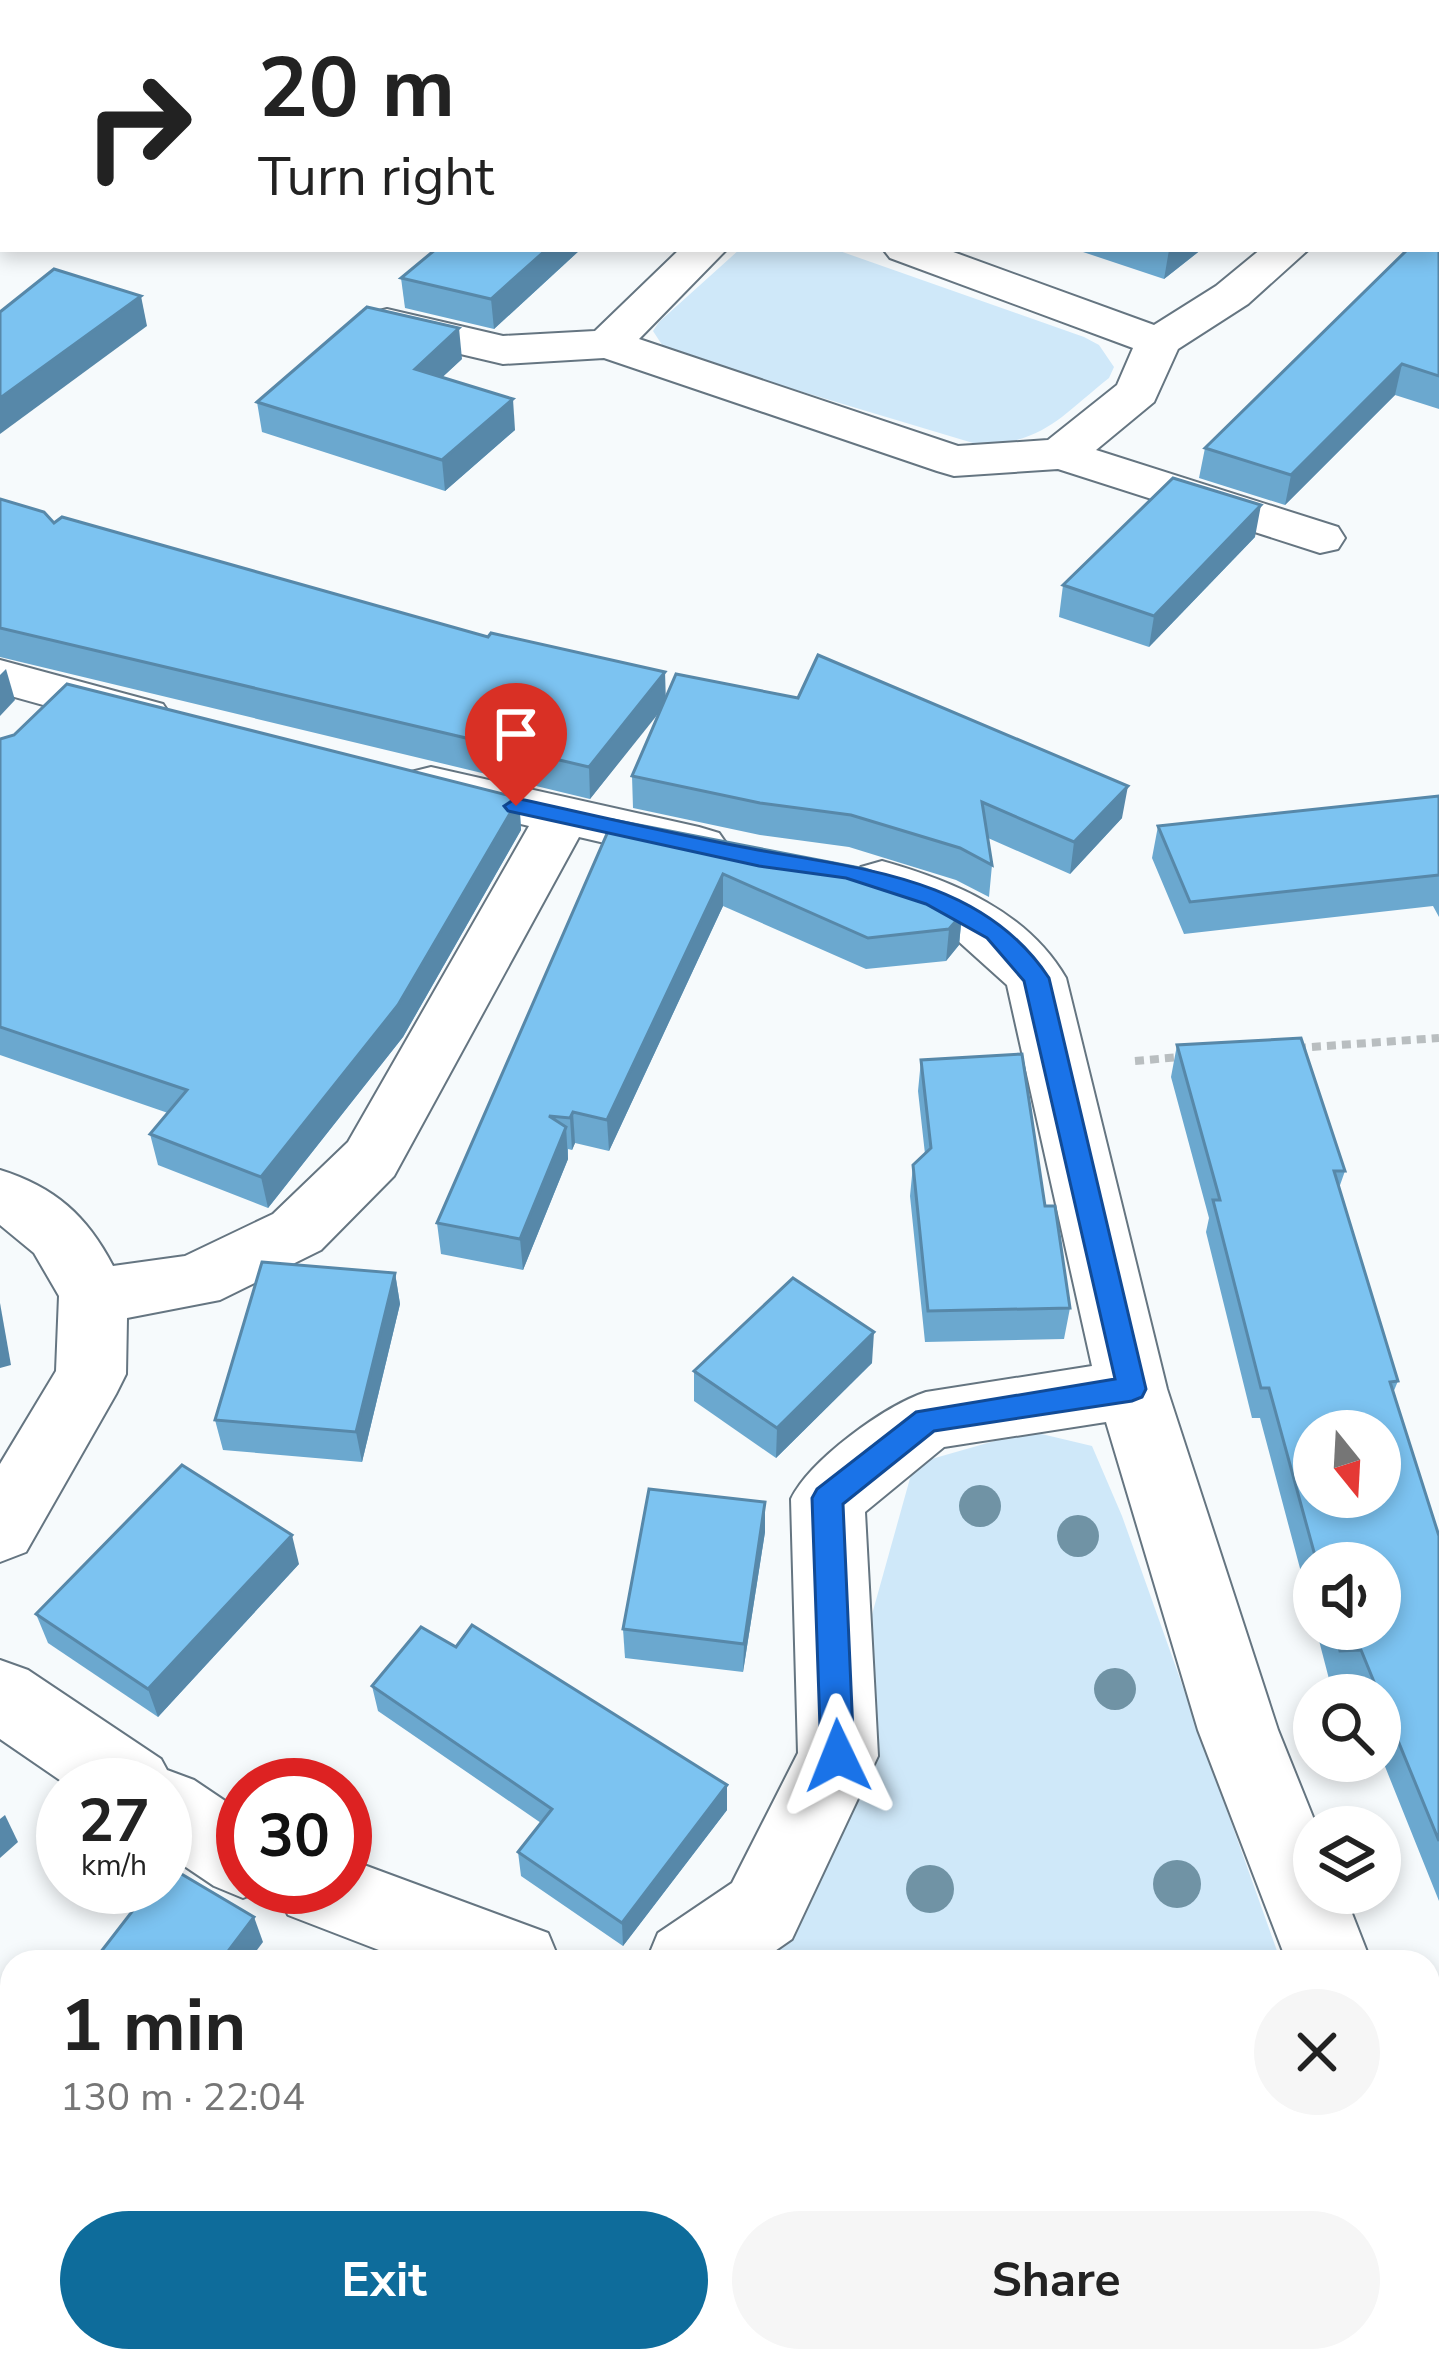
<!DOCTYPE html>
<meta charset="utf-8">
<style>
body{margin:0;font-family:"Nunito Sans",sans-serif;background:#f6f6f6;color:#222;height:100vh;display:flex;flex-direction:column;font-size:45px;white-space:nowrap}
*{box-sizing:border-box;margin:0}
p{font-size:39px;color:#767676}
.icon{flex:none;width:66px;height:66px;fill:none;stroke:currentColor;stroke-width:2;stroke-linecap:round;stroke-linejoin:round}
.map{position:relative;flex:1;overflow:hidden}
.sheet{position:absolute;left:0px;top:1950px;width:1440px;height:423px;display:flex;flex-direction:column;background:#fff;border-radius:36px 36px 0 0;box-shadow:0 6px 18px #0003}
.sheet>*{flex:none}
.top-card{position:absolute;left:0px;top:0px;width:1440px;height:252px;box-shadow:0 6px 18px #0003;background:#fff;color:#222;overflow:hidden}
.needle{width:78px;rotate:162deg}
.fabs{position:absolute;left:1293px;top:1410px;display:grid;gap:24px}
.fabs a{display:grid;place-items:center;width:108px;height:108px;border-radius:50%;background:#fff;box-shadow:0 6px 18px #0003;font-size:60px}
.speed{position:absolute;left:36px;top:1758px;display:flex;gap:24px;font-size:60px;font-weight:700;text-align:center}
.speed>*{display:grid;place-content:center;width:156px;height:156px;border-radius:50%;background:#fff;box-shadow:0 6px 18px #0003;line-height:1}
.speed small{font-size:30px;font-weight:400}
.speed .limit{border:18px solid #d22;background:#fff;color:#111}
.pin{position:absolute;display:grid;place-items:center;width:102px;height:102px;color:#fff;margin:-123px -51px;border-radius:50% 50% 50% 0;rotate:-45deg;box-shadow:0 0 12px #0007}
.pin .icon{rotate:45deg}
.me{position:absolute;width:132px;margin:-66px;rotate:358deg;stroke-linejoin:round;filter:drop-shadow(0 0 9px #0008)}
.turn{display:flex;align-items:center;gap:42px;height:252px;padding:0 60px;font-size:54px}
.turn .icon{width:156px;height:156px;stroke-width:2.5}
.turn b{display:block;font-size:84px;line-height:102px}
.round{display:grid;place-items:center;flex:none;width:126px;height:126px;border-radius:63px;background:#f6f6f6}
.headline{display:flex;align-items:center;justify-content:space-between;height:204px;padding:0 60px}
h1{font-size:72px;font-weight:700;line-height:90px}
.cta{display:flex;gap:24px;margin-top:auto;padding:24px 60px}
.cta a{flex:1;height:138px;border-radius:72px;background:#0e6c9b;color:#fff;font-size:48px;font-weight:700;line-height:138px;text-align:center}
.cta a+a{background:#f6f6f6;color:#222}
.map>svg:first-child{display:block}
.green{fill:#cfe8f9}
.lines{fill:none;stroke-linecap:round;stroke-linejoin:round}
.minor-casing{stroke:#657581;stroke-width:4}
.path-far1{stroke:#b9bec0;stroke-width:8;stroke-dasharray:9 6;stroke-linecap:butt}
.path{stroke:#b9bec0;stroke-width:9;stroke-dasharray:12 8;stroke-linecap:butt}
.minor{fill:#fff;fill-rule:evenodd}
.tree{fill:#7093a5}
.wall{fill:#6ba8cf}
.shaded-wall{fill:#5788a9}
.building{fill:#7cc3f1;stroke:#5788a9;stroke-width:3;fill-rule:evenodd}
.route{fill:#1a73e8;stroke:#114b97;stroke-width:3}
</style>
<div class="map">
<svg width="1439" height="2372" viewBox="0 0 1439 2372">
<rect width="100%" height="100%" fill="#f6fafc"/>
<g class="green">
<path d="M 740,249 L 834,249 L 1084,337 L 1099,345 L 1114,367 L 1109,378 C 1061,416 1047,440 983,446 L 666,351 L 653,331 L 659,322 Z"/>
<polygon points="1029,1431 1092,1446 1122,1516 1281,1962 760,1962 785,1926 914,1464"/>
<polygon points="591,2361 1423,2361 1426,2372 588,2372"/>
</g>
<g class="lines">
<defs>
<g id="minor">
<polygon points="242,0 300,0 302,3 244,3"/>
<polygon points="698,0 739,0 696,3"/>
<polygon points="1287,0 1327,0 1285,3"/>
<polygon points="1437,108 1439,108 1437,134"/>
<polygon points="3,216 3,244 0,245 0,217"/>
<polygon points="680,249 727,249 639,339 958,446 1048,440 1117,385 1133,348 890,258 883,249 945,249 1154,325 1216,286 1261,249 1309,249 1248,304 1178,349 1154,402 1096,450 1338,527 1345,538 1338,549 1320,553 1058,469 954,476 937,471 604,358 503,364 371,333 364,323 371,313 387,309 503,336 595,331"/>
<polygon points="0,660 163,704 171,716 163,728 144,733 0,693"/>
<path d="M 431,767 L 699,827 L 719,833 L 728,846 L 719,859 L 699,865 L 579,837 L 394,1176 L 321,1250 L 220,1300 L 127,1318 L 126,1374 L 116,1394 L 26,1552 L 0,1562 L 0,1464 L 56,1371 L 59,1296 L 34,1253 L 0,1225 L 0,1170 C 55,1187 87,1216 113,1266 L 185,1256 L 273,1214 L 348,1142 L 529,826 L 411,798 L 403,785 L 411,772 Z"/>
<path d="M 882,861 C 953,881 1027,911 1066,978 L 1167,1389 L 1278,1730 L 1317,1827 L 1314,1893 L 1344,1893 L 1371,1962 L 1287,1962 L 1198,1730 L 1106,1422 L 944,1447 L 865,1512 L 878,1756 L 792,1939 L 759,1962 L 646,1962 L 658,1933 L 732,1883 L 798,1753 L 791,1499 C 810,1460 884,1406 926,1392 L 1092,1366 L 1007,985 L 947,931 L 861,895 L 853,881 L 861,867 Z"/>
<polygon points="0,1660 28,1670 161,1759 167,1770 194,1780 243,1813 243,1887 271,1887 243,1898 214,1886 165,1853 165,1785 67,1785 0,1739"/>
<polygon points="345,1858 548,1933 560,1962 410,1962 288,1915 275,1887 345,1887"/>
<polygon points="1439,2064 1439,2152 1428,2154 1428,2066"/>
<polygon points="1428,2183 1439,2188 1439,2308 1428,2304"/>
<polygon points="484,2361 578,2361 575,2372 481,2372"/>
</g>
</defs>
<use href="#minor" class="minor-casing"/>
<g class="path-far1">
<polyline points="1297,1048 1439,1038"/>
<polyline points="1135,1061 1180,1057"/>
</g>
<polyline class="path" points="961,2361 966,2372"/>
<use href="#minor" class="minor"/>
</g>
<g class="tree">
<circle cx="980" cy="1506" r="21"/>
<circle cx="1078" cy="1536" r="21"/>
<circle cx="1115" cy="1689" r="21"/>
<circle cx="1177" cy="1884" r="24"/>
<circle cx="930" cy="1889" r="24"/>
</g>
<g class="wall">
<polygon points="1439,219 1439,409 1395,395 1285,505 1199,478 1205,448"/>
<polygon points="436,249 581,249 494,329 405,308 401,278"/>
<polygon points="1074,249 1202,249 1164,279"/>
<polygon points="462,359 442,377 515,430 445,491 262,432 257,402"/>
<polygon points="0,499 54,523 666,698 1122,818 1070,874 988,838 992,865 989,897 956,880 849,847 760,835 633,808 632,776 660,710 590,799 0,657"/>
<polygon points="1255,537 1149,647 1059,617 1063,585"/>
<polygon points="0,739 519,798 521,830 403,1037 268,1208 158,1165 150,1134 168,1113 0,1055"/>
<polygon points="1439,796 1439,917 1433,906 1184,934 1152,858 1158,826"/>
<polygon points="613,820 962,914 959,945 946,961 866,969 723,906 609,1151 575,1143 572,1150 568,1149 568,1159 523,1270 441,1254 437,1223"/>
<polygon points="1177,1045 1345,1171 1339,1188 1398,1381 1393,1393 1439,1536 1439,1901 1380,1754 1380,1695 1356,1695 1350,1678 1329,1679 1316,1629 1380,1629 1380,1563 1314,1563 1314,1621 1260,1418 1252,1418 1206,1232 1209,1218 1171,1077"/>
<polygon points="921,1060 1045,1206 1070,1308 1064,1339 925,1342 910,1196 913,1165 925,1154 918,1091"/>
<polygon points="395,1273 400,1304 362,1462 223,1450 215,1420"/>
<polygon points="872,1363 776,1458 694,1401 694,1371"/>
<polygon points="765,1502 765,1532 743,1672 625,1658 623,1629"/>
<polygon points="299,1564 158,1717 48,1643 36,1614"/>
<polygon points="456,1647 727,1785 727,1810 623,1946 521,1876 518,1852 541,1823 378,1711 372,1686"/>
</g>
<g class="shaded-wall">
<polygon points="1154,0 1190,0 1186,3 1149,3"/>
<polygon points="3,127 3,161 0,164 0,129"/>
<polygon points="547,249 581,249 494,329 491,299"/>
<polygon points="1202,249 1164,279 1169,250"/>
<polygon points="141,296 147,326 0,434 0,398"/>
<polygon points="459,328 462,359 418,400 415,369"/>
<polygon points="1402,364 1395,395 1285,505 1291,475"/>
<polygon points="513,399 515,430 445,491 442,460"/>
<polygon points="1261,505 1255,537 1149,647 1154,616"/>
<polygon points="6,669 15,700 0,716 0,675"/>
<polygon points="665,672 666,704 590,799 589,767"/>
<polygon points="1128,786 1122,818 1070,874 1074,842"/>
<polygon points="519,798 521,830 403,1037 268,1208 261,1177"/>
<polygon points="723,874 723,906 609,1151 607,1120"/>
<polygon points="962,914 959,945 946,961 949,929"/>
<polygon points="573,1112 575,1143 572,1150 570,1118"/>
<polygon points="566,1127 568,1159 523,1270 520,1239"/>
<polygon points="395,1273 400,1304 362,1462 356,1432"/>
<polygon points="0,1303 11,1365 0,1368"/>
<polygon points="874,1332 872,1363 776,1458 777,1428"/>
<polygon points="765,1502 765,1532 743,1672 744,1644"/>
<polygon points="292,1535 299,1564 158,1717 148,1689"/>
<polygon points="727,1785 727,1810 623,1946 622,1923"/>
<polygon points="5,1815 18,1842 0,1858 0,1819"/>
<polygon points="254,1917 263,1942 248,1962 220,1962"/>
<polygon points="434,2361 447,2361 443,2372 430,2372"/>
</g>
<g class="building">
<polygon points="0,0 133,0 149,3 3,3 3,127 0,129"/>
<polygon points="359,0 598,0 597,3 356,3"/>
<polygon points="1018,0 1154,0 1149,3 997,3"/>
<polygon points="1439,219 1439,376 1402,364 1291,475 1205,448 1408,249 1437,249 1437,221"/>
<polygon points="436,249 547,249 491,299 401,278"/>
<polygon points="54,269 141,296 0,398 0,312"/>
<polygon points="367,307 459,328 415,369 513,399 442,460 257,402"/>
<polygon points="1173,478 1261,505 1154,616 1063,585"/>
<polygon points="0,499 44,512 54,523 62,517 488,637 491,633 665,672 589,767 0,628"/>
<polygon points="818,655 1128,786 1074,842 982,802 992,865 960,848 851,815 760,803 632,776 676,674 798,698"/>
<polygon points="67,684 519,798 398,1005 261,1177 150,1134 187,1090 0,1027 0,739 14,735"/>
<polygon points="1439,796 1439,875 1190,902 1158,826"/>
<polygon points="613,820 865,869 925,890 962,914 949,929 868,938 723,874 607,1120 573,1112 570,1118 549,1116 566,1127 520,1239 437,1223"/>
<path d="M 1301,1038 L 1345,1171 L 1334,1171 L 1398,1381 L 1390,1382 L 1439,1536 L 1439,1841 L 1361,1650 L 1340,1651 L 1334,1629 L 1380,1629 L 1380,1563 L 1317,1563 L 1269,1388 L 1261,1388 L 1213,1200 L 1220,1200 L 1177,1045 ZM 1314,1431 L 1380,1431 L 1380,1497 L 1314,1497 Z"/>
<polygon points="1022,1054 1045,1206 1055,1206 1070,1308 928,1311 913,1165 931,1148 921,1060"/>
<polygon points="262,1262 395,1273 356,1432 215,1420"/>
<polygon points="793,1278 874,1332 777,1428 694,1371"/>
<polygon points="182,1465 292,1535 148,1689 36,1614"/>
<polygon points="649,1489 765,1502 744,1644 623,1629"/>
<polygon points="472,1625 727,1785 622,1923 518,1852 552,1809 372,1686 421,1627 456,1647"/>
<polygon points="168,1866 254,1917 220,1962 93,1962 151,1887 165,1887 165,1869"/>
<polygon points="285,2361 434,2361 430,2372 280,2372"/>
</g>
<path class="route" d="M 516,798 C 596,816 677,835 758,850 C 863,869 984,879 1049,978 L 1146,1389 L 1142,1397 L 1132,1401 L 934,1431 L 843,1504 L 854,1756 L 849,1767 L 838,1771 L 826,1767 L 821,1756 L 812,1498 L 817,1489 L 916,1412 L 1115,1379 L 1024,981 L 987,938 L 926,904 L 846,878 L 759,866 L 508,811 L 504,806 Z"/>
</svg>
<div class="fabs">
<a><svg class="needle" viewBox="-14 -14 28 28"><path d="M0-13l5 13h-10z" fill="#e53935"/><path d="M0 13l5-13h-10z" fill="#767676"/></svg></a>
<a><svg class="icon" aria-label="sound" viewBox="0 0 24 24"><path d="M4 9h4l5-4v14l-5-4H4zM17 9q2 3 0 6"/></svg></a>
<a><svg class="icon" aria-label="search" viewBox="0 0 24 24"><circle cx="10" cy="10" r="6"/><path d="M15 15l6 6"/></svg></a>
<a><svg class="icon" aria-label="layers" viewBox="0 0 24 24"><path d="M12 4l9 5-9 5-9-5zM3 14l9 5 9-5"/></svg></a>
</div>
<div class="speed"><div>27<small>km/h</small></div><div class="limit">30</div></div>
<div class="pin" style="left:516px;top:806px;background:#d93025"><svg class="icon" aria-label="arrive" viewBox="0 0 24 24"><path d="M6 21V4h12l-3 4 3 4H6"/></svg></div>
<svg class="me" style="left:838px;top:1756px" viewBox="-20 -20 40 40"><path d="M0-17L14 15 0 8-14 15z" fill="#1a73e8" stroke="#fff" stroke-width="4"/></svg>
<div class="top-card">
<div class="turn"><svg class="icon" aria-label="right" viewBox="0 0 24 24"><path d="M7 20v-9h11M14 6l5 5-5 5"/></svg><div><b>20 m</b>Turn right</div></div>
</div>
<section class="sheet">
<div class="headline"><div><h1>1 min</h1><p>130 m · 22:04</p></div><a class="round"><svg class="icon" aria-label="close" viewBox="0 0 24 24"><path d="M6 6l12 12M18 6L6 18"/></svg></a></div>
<div class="cta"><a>Exit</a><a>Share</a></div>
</section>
</div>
